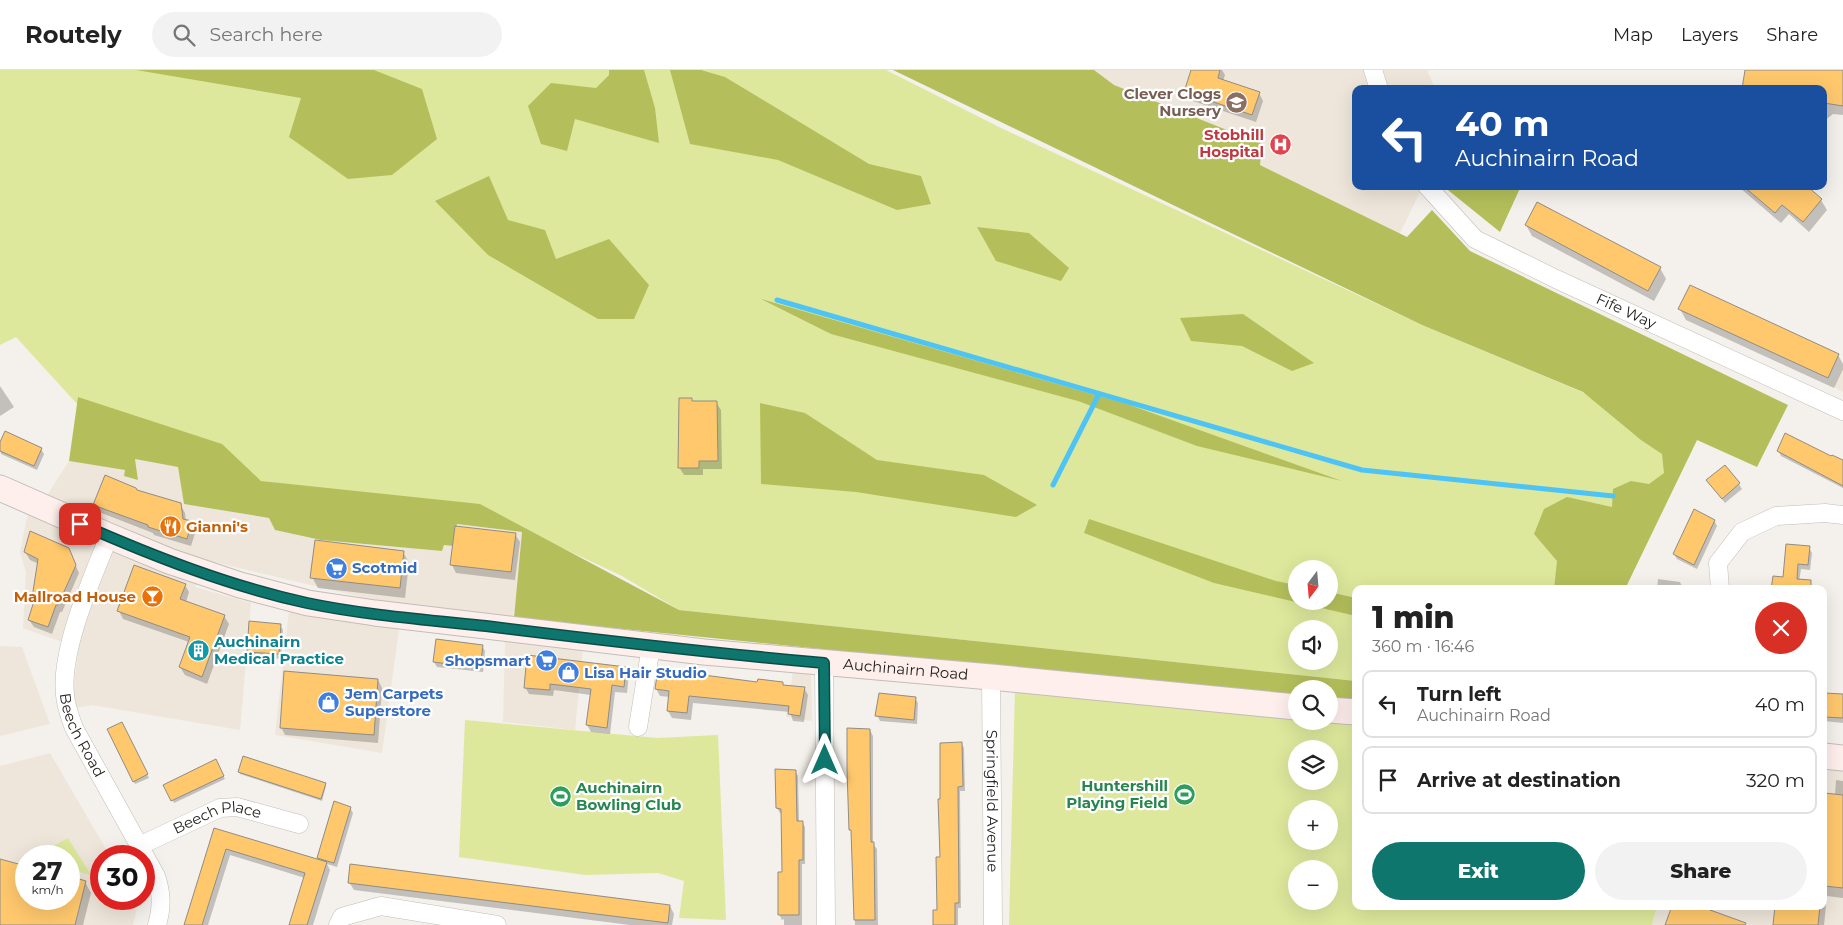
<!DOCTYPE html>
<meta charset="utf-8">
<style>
body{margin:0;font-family:Montserrat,sans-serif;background:#f2f2f2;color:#222;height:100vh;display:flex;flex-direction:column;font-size:19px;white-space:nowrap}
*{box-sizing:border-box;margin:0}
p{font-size:16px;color:#767676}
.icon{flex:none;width:28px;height:28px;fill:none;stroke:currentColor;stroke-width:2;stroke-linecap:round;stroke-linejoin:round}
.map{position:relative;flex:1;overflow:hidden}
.panel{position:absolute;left:1352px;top:515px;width:475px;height:325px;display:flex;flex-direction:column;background:#fff;border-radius:10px;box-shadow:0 5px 20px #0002}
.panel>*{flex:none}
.guide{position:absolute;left:1352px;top:15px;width:475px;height:105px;border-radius:10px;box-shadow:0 5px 20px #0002;background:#1a4fa0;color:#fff;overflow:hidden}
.needle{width:32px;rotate:196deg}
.fabs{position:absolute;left:1288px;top:490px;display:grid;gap:10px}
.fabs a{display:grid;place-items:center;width:50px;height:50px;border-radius:50%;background:#fff;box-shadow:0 5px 20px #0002;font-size:25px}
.speed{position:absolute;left:15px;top:775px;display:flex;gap:10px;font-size:25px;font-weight:700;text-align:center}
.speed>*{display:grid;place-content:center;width:65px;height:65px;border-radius:50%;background:#fff;box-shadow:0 5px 20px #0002;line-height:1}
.speed small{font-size:12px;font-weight:400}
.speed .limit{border:8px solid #d22;background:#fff;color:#111}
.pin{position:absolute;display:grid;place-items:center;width:42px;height:42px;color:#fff;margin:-21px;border-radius:10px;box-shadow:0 2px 8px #0006}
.me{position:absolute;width:55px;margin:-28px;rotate:0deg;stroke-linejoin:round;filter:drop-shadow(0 0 4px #0008)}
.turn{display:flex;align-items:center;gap:18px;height:105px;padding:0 20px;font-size:22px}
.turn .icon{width:65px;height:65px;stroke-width:2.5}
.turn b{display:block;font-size:35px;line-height:42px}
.round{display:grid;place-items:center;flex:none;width:52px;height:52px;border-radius:26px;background:#f2f2f2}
.head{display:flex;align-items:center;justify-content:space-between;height:85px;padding:0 20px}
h1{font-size:30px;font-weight:800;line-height:38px}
.cta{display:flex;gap:10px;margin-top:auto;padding:10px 20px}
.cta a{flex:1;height:58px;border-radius:30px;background:#0f766e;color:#fff;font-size:20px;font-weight:800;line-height:58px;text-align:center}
.cta a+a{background:#f2f2f2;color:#222}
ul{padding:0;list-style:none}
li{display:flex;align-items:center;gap:15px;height:68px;margin:0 10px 8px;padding:0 10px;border:2px solid #e0e0e0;border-radius:10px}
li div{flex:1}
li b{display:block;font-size:19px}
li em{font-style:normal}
header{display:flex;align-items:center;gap:30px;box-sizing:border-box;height:70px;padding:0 25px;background:#fff;border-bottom:1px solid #e0e0e0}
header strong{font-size:24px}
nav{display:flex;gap:28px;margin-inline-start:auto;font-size:18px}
.search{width:350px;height:45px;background:#f2f2f2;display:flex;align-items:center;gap:12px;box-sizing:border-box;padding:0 18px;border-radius:28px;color:#767676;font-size:19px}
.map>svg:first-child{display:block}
.built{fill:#eee6da;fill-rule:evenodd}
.green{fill:#dde89c;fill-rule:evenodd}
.forest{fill:#b4bf5b}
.shadow{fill:#0003}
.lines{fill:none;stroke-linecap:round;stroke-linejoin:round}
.stream{stroke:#4dc4f5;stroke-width:5}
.building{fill:#ffc86d;stroke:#8f8c87}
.street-casing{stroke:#c1beb9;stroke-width:19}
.secondary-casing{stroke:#c1beb9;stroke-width:27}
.street{stroke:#fff;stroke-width:18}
.secondary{stroke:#feefec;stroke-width:25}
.route-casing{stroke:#0a4d48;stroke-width:12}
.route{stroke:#0f766e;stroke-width:9}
.labels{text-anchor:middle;stroke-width:4.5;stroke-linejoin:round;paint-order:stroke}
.education-label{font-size:15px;font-weight:bold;fill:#785e54;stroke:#fff;text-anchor:end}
.health-label{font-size:15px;font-weight:bold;fill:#be3a42;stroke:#fff;text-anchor:end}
.street-label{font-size:15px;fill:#201f1d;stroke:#fff}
.food-label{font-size:15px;font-weight:bold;fill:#c56008;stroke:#fff;text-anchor:start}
.shop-label{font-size:15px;font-weight:bold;fill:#366cbe;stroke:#fff;text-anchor:start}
.culture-label{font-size:15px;font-weight:bold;fill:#0d838f;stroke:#fff;text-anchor:start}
.leisure-label{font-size:15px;font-weight:bold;fill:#27864d;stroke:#fff;text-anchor:end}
</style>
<header>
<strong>Routely</strong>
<div class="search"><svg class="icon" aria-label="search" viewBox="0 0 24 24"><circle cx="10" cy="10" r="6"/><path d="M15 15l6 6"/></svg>Search here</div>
<nav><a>Map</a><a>Layers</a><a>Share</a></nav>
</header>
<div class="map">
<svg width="1843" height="855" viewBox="0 0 1843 855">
<rect width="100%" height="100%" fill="#f4f0eb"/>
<g class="built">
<polygon points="1054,0 1429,0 1428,2 1435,19 1356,19 1356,116 1423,116 1398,167"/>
<polygon points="1843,297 1843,322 1834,317"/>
<polygon points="135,389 178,397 184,434 269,448 275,460 321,470 442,481 444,475 453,476 457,454 522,462 514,548 369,529 210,491 195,517 251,533 240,660 92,635 70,639 79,578 23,558 26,502 20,482 27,447 48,424 69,391 125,400 138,410"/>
<polygon points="289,540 400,553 382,683 275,665"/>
<polygon points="505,571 583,579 575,660 503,652"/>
<polygon points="0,576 22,577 50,654 0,666"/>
<polygon points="793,602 811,603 812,651 786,647"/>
<path d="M 50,683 L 110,786 L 101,786 L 101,829 L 135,829 L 138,834 L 133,855 L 0,855 L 0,696 ZM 26,786 L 69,786 L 69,829 L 26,829 Z"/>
<polygon points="1824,694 1843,695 1843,855 1652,855 1657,836 1824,836"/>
</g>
<g class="green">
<path d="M 0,0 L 886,0 L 1001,58 L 1422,255 L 1697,370 L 1625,519 L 1356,519 L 1356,611 L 679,540 L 622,506 L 478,438 L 261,411 L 78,335 L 16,267 L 0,275 ZM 1296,499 L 1329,499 L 1329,531 L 1296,531 ZM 1296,559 L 1329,559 L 1329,591 L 1296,591 Z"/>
<path d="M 1015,618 L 1296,646 L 1296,651 L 1356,652 L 1356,836 L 1657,836 L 1652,855 L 1009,855 ZM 1296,679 L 1329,679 L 1329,711 L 1296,711 ZM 1296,739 L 1329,739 L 1329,771 L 1296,771 ZM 1296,799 L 1329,799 L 1329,831 L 1296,831 Z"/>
<polygon points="465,650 657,668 718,665 726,850 679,848 684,811 658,803 585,805 459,787"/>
<polygon points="68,768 91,805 69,799 69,786 51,786 53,776"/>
</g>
<g class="forest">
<polygon points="136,0 374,0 422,19 437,69 392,105 348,109 289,67 301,28"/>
<polygon points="609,0 644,0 655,38 659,73 575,49 567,81 541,74 528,36 551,13 596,18 609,5"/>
<polygon points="670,0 701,0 725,7 869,94 921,106 931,134 897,140 778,90 690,74"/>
<polygon points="893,0 1094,0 1114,15 1262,74 1260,95 1407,167 1432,140 1470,181 1788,335 1757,397 1697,370 1625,519 1554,519 1557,491 1534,464 1544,439 1567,427 1612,437 1613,419 1631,411 1649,414 1664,403 1662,384 1641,370 1583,322 1422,255"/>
<polygon points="489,106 508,150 545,160 556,189 609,169 649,215 634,249 598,249 488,185 435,131"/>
<polygon points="1443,116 1521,116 1500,162"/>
<polygon points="977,157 1029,163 1069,198 1061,211 996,191"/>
<polygon points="761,229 1127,334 1342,411 1197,376 1078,331 831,264"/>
<polygon points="1243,244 1314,293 1292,301 1242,276 1191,271 1180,248"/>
<polygon points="78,327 222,374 261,411 480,434 679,540 1356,611 1356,633 1329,630 1329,619 1296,619 1296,627 514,548 522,462 457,454 453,476 444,475 442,481 321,470 275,460 269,448 184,434 178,397 135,389 138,410 124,406 125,400 69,391"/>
<polygon points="760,333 805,343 877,390 984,405 1037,435 1016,447 856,422 761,414"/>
<polygon points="1089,449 1276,511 1296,515 1296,531 1329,531 1329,522 1356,528 1356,546 1214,513 1084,463"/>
</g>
<g class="shadow">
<polygon points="1192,0 1222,0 1225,5 1223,11 1259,23 1263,31 1256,52 1190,30 1185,22"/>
<polygon points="1744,0 1843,0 1843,45 1833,44 1824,51 1824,19"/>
<polygon points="1725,116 1805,116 1821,130 1827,140 1809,162 1789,144 1781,153 1740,118"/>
<polygon points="1526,155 1660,198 1666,209 1654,231 1532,166"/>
<polygon points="1680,239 1838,285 1843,294 1843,299 1834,318 1686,250"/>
<polygon points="0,316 14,337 0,346"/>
<polygon points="693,332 716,332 721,340 722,399 703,399 703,405 684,405 679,397"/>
<polygon points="0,375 41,379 44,384 37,400 1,384"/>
<polygon points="1778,380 1843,392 1843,418 1781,386"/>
<polygon points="1739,414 1742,419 1725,433 1711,415"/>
<polygon points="137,421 180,434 185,443 186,451 191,452 196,460 191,476 154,465 153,463 99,442 94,435"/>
<polygon points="1714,450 1717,456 1697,499 1677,489 1674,484"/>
<polygon points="515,464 520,472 515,510 456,503 452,495"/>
<polygon points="1809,478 1812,483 1810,500 1801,499 1798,519 1784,508"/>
<polygon points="68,479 79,503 62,542 60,542 52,564 34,557 29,550 36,531 34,527 39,494 30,490 25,482"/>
<polygon points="403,482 409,493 405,528 318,518 312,507"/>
<polygon points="1658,509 1680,512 1683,519 1657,519"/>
<polygon points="185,515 189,522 186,532 224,546 229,554 207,614 185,605 180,597 189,572 123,549 119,541"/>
<polygon points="280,555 283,560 281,589 252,587 249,581"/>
<polygon points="482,576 485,581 483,602 437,597 434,592"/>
<polygon points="625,598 629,604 627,623 615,622 610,664 591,662 587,655 591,625 554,620 553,626 529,624 525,617"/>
<polygon points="378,610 382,618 378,673 285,665 281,657"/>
<polygon points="759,613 782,613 784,616 804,618 808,625 804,652 793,651 790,642 693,633 691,650 672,648 668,641 670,627 660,626 656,619"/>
<polygon points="1824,623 1843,625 1843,653 1824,651"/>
<polygon points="915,628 918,633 917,654 880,651 877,645"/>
<polygon points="122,653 149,708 135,714 109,660"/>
<polygon points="870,660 873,666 873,774 877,779 878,855 855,855 853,763 851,760"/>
<polygon points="961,673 964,678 965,721 960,721 961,838 958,838 958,855 935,855 939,841 942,788 941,730"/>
<polygon points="215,691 225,709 174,733 165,715"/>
<polygon points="795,701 798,706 799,752 802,752 805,757 805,794 802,794 802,855 784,855 784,849 782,850 779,844 783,803 783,743 780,743 777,738"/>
<polygon points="239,702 325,714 326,716 322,731 240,704"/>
<polygon points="1836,710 1843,711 1843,828 1827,826 1824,855 1785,855 1776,836 1824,836 1824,725 1835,725"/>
<polygon points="350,738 353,743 337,797 327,794 330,800 313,855 290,855 305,808 230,785 208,855 186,855 215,759 320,791 318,787"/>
<polygon points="0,791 26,797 26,829 69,829 69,808 85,812 91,823 83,855 0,855"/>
<polygon points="349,812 670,836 674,844 672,855 630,855 354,820"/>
</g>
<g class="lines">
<g class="stream">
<polyline points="777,230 1362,400 1613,426"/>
<polyline points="1053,415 1099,324"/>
</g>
</g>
<g class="building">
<polygon points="1191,0 1220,0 1218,8 1260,22 1252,45 1184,22"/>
<polygon points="1745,0 1843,0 1843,36 1824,33 1824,19 1742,19"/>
<polygon points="1743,116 1807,116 1822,129 1803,152 1782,135 1775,143"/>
<polygon points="1537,132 1661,197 1648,221 1525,155"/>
<polygon points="1690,215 1839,284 1828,308 1678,239"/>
<polygon points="679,328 692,328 692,331 717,331 718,391 699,391 699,398 678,398"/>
<polygon points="5,361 42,378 34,396 0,381 0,372"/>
<polygon points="1785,363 1831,386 1832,385 1843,390 1843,416 1777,381"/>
<polygon points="1725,395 1740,413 1722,429 1706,410"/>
<polygon points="105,405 136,418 137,420 181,433 183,449 192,451 187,469 148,457 148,455 93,435"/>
<polygon points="1694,439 1715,450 1694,495 1673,484"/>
<polygon points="455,456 516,463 511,502 450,495"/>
<polygon points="30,461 69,478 76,495 58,535 56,535 48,557 28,550 35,528 32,528 38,489 24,482"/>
<polygon points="315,470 404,481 400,518 310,508"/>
<polygon points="1786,474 1810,476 1808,495 1798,494 1797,509 1811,510 1811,519 1771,519 1773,506 1783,507"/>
<polygon points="134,495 186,514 180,529 225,545 202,607 179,597 190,567 117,541"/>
<polygon points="249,551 281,554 279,584 247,582"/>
<polygon points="436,569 483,575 480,598 433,592"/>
<polygon points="527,585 626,597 624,617 612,615 607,658 586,655 591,619 550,614 550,620 524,618"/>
<polygon points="658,599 757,612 758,609 783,612 783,615 805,617 800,646 788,644 789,636 689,626 687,643 667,641 669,621 655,619"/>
<polygon points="284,601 378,609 374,665 280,658"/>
<polygon points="879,623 916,627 914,650 875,646"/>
<polygon points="1824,623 1843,624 1843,648 1824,647"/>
<polygon points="122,652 148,704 133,712 107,659"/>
<polygon points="847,658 870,659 871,772 874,772 875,850 854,850 851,760 849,760 847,700"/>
<polygon points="962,672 963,716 958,717 959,833 955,833 955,855 933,855 933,840 937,840 936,787 940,787 938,729 940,729 940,673"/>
<polygon points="243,686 326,713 321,729 238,702"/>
<polygon points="216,689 224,706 171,731 163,715"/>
<polygon points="775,699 796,700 797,751 803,751 803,790 799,790 799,845 778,845 778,802 782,802 781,739 776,738"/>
<polygon points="1824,723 1843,725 1843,818 1824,816"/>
<polygon points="334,731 351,737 334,793 317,788"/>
<polygon points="214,758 327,792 307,855 289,855 305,803 226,779 202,855 184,855"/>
<polygon points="0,789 26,796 26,829 69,829 69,806 86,811 75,855 0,855"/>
<polygon points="350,794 670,835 668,853 348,813"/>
<polygon points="1672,836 1699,836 1746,853 1745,855 1665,855"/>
<polygon points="1775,836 1820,836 1818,855 1773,855"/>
</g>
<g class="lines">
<defs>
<g id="street">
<polyline points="1373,0 1379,19"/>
<path id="s1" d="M 1427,116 L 1475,169 L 1556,209 L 1843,341"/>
<path id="s2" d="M 109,466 C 92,509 60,579 65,625 C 66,637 70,647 74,658 L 156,806 C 162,824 162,837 157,855"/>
<polyline points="1720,519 1718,493 1742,462 1776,446 1825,443 1843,445"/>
<polyline points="824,593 826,855"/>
<path id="s3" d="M 991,607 L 993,855"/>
<polyline points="638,657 651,576"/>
<path id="s4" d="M 139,776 L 220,738 L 237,737 L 299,754"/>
<polyline points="338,855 342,847 381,836 497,855"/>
</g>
<g id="secondary">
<path id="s5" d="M 0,418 L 109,466 L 169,491 L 240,515 L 308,533 L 375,543 L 704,582 L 991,607 L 1296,637"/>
<polyline points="1329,640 1356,642"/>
<polyline points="1824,686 1843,688"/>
</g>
</defs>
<use href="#street" class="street-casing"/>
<use href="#secondary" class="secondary-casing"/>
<use href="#street" class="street"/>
<use href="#secondary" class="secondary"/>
</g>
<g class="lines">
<defs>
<path id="route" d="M 80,454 C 153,486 229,516 307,533 C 364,545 428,550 486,556 C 599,570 711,583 824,593 L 825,690"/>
</defs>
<use href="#route" class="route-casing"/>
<use href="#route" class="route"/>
</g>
<defs>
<symbol id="school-disc" viewBox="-11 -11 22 22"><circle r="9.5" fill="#8d6e63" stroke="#fff"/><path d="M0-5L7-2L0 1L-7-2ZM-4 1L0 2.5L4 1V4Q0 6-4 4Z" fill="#fff"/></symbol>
<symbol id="hospital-disc" viewBox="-11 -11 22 22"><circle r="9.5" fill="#e0444e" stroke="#fff"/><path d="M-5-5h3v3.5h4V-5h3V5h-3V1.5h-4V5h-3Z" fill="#fff"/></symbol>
<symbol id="restaurant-disc" viewBox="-11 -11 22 22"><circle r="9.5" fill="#e8710a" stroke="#fff"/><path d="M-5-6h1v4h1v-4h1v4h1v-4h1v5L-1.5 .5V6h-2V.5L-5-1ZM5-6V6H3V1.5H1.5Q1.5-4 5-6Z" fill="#fff"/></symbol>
<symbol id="supermarket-disc" viewBox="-11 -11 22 22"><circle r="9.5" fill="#3f7fe0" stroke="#fff"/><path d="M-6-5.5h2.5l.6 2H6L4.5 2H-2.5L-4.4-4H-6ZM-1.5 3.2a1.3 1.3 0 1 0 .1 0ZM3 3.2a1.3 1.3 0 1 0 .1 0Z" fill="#fff"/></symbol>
<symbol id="bar-disc" viewBox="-11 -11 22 22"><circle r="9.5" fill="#e8710a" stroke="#fff"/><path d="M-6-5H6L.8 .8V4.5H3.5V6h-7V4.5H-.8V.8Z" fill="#fff"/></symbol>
<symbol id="building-disc" viewBox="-11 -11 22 22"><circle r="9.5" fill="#0f9aa8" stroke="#fff"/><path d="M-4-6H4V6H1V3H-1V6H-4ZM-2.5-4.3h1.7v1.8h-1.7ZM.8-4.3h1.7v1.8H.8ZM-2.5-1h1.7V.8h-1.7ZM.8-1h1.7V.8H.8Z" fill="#fff"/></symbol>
<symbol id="shop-disc" viewBox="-11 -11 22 22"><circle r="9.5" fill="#3f7fe0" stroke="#fff"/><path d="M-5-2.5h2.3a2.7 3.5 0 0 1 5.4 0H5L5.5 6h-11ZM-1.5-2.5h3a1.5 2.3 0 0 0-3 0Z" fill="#fff"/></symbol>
<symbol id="stadium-disc" viewBox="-11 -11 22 22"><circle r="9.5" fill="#2e9e5b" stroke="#fff"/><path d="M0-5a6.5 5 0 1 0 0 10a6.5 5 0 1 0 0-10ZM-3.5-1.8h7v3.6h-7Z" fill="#fff"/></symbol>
</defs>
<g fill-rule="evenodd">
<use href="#school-disc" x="1224" y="20" width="25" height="25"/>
<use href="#hospital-disc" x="1268" y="62" width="25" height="25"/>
<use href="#restaurant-disc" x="158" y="444" width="25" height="25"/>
<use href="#supermarket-disc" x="324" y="486" width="25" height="25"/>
<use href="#bar-disc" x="140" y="514" width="25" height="25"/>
<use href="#building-disc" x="186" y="568" width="25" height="25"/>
<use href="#supermarket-disc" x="534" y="578" width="25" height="25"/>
<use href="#shop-disc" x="556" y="590" width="25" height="25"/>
<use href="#shop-disc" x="316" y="620" width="25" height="25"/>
<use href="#stadium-disc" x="1172" y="712" width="25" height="25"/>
<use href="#stadium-disc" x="548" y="714" width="25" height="25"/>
</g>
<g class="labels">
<g class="education-label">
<text x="1221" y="29">Clever Clogs<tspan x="1221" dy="17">Nursery</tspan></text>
</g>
<g class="health-label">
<text x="1264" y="70">Stobhill<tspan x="1264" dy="17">Hospital</tspan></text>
</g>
<g class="street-label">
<text dy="5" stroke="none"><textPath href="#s1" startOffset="239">Fife Way</textPath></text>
<text dy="5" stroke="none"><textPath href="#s5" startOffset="931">Auchinairn Road</textPath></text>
<text dy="5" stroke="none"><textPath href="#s2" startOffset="210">Beech Road</textPath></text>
<text dy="5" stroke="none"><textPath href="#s3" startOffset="124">Springfield Avenue</textPath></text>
<text dy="5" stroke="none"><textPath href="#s4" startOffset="85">Beech Place</textPath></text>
</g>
<g class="food-label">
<text x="186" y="462">Gianni's</text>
<text x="136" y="532" text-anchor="end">Mallroad House</text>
</g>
<g class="shop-label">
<text x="352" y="503">Scotmid</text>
<text x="531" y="596" text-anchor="end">Shopsmart</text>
<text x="584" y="608">Lisa Hair Studio</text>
<text x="345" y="629">Jem Carpets<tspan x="345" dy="17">Superstore</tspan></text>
</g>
<g class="culture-label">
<text x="214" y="577">Auchinairn<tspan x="214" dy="17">Medical Practice</tspan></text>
</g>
<g class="leisure-label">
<text x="1168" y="721">Huntershill<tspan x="1168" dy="17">Playing Field</tspan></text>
<text x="576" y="723" text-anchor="start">Auchinairn<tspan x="576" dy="17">Bowling Club</tspan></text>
</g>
</g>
</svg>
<div class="fabs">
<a><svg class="needle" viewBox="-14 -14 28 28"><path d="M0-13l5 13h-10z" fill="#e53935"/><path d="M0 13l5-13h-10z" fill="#767676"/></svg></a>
<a><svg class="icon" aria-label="sound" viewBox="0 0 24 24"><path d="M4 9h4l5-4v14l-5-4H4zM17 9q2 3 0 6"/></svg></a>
<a><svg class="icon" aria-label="search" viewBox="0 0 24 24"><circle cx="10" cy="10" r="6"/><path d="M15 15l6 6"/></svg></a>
<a><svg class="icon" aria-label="layers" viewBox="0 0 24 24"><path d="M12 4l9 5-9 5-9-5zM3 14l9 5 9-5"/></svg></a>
<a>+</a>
<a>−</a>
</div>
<div class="speed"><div>27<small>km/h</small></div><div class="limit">30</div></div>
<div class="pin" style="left:80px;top:454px;background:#d93025"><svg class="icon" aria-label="arrive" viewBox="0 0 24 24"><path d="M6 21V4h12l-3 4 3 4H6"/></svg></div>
<svg class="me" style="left:825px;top:690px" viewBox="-20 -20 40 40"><path d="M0-17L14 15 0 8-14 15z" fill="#0f766e" stroke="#fff" stroke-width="4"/></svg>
<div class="guide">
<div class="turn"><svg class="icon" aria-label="left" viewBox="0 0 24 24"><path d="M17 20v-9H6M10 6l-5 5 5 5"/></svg><div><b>40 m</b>Auchinairn Road</div></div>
</div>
<section class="panel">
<div class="head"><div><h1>1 min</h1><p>360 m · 16:46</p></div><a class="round" style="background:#d93025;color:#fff"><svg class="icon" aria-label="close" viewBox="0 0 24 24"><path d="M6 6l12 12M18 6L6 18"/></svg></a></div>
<ul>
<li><svg class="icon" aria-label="left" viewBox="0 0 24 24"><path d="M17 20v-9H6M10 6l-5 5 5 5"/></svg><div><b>Turn left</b><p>Auchinairn Road</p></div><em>40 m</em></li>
<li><svg class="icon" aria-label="arrive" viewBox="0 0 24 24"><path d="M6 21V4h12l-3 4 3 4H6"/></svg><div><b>Arrive at destination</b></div><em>320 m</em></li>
</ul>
<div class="cta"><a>Exit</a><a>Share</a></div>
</section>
</div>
